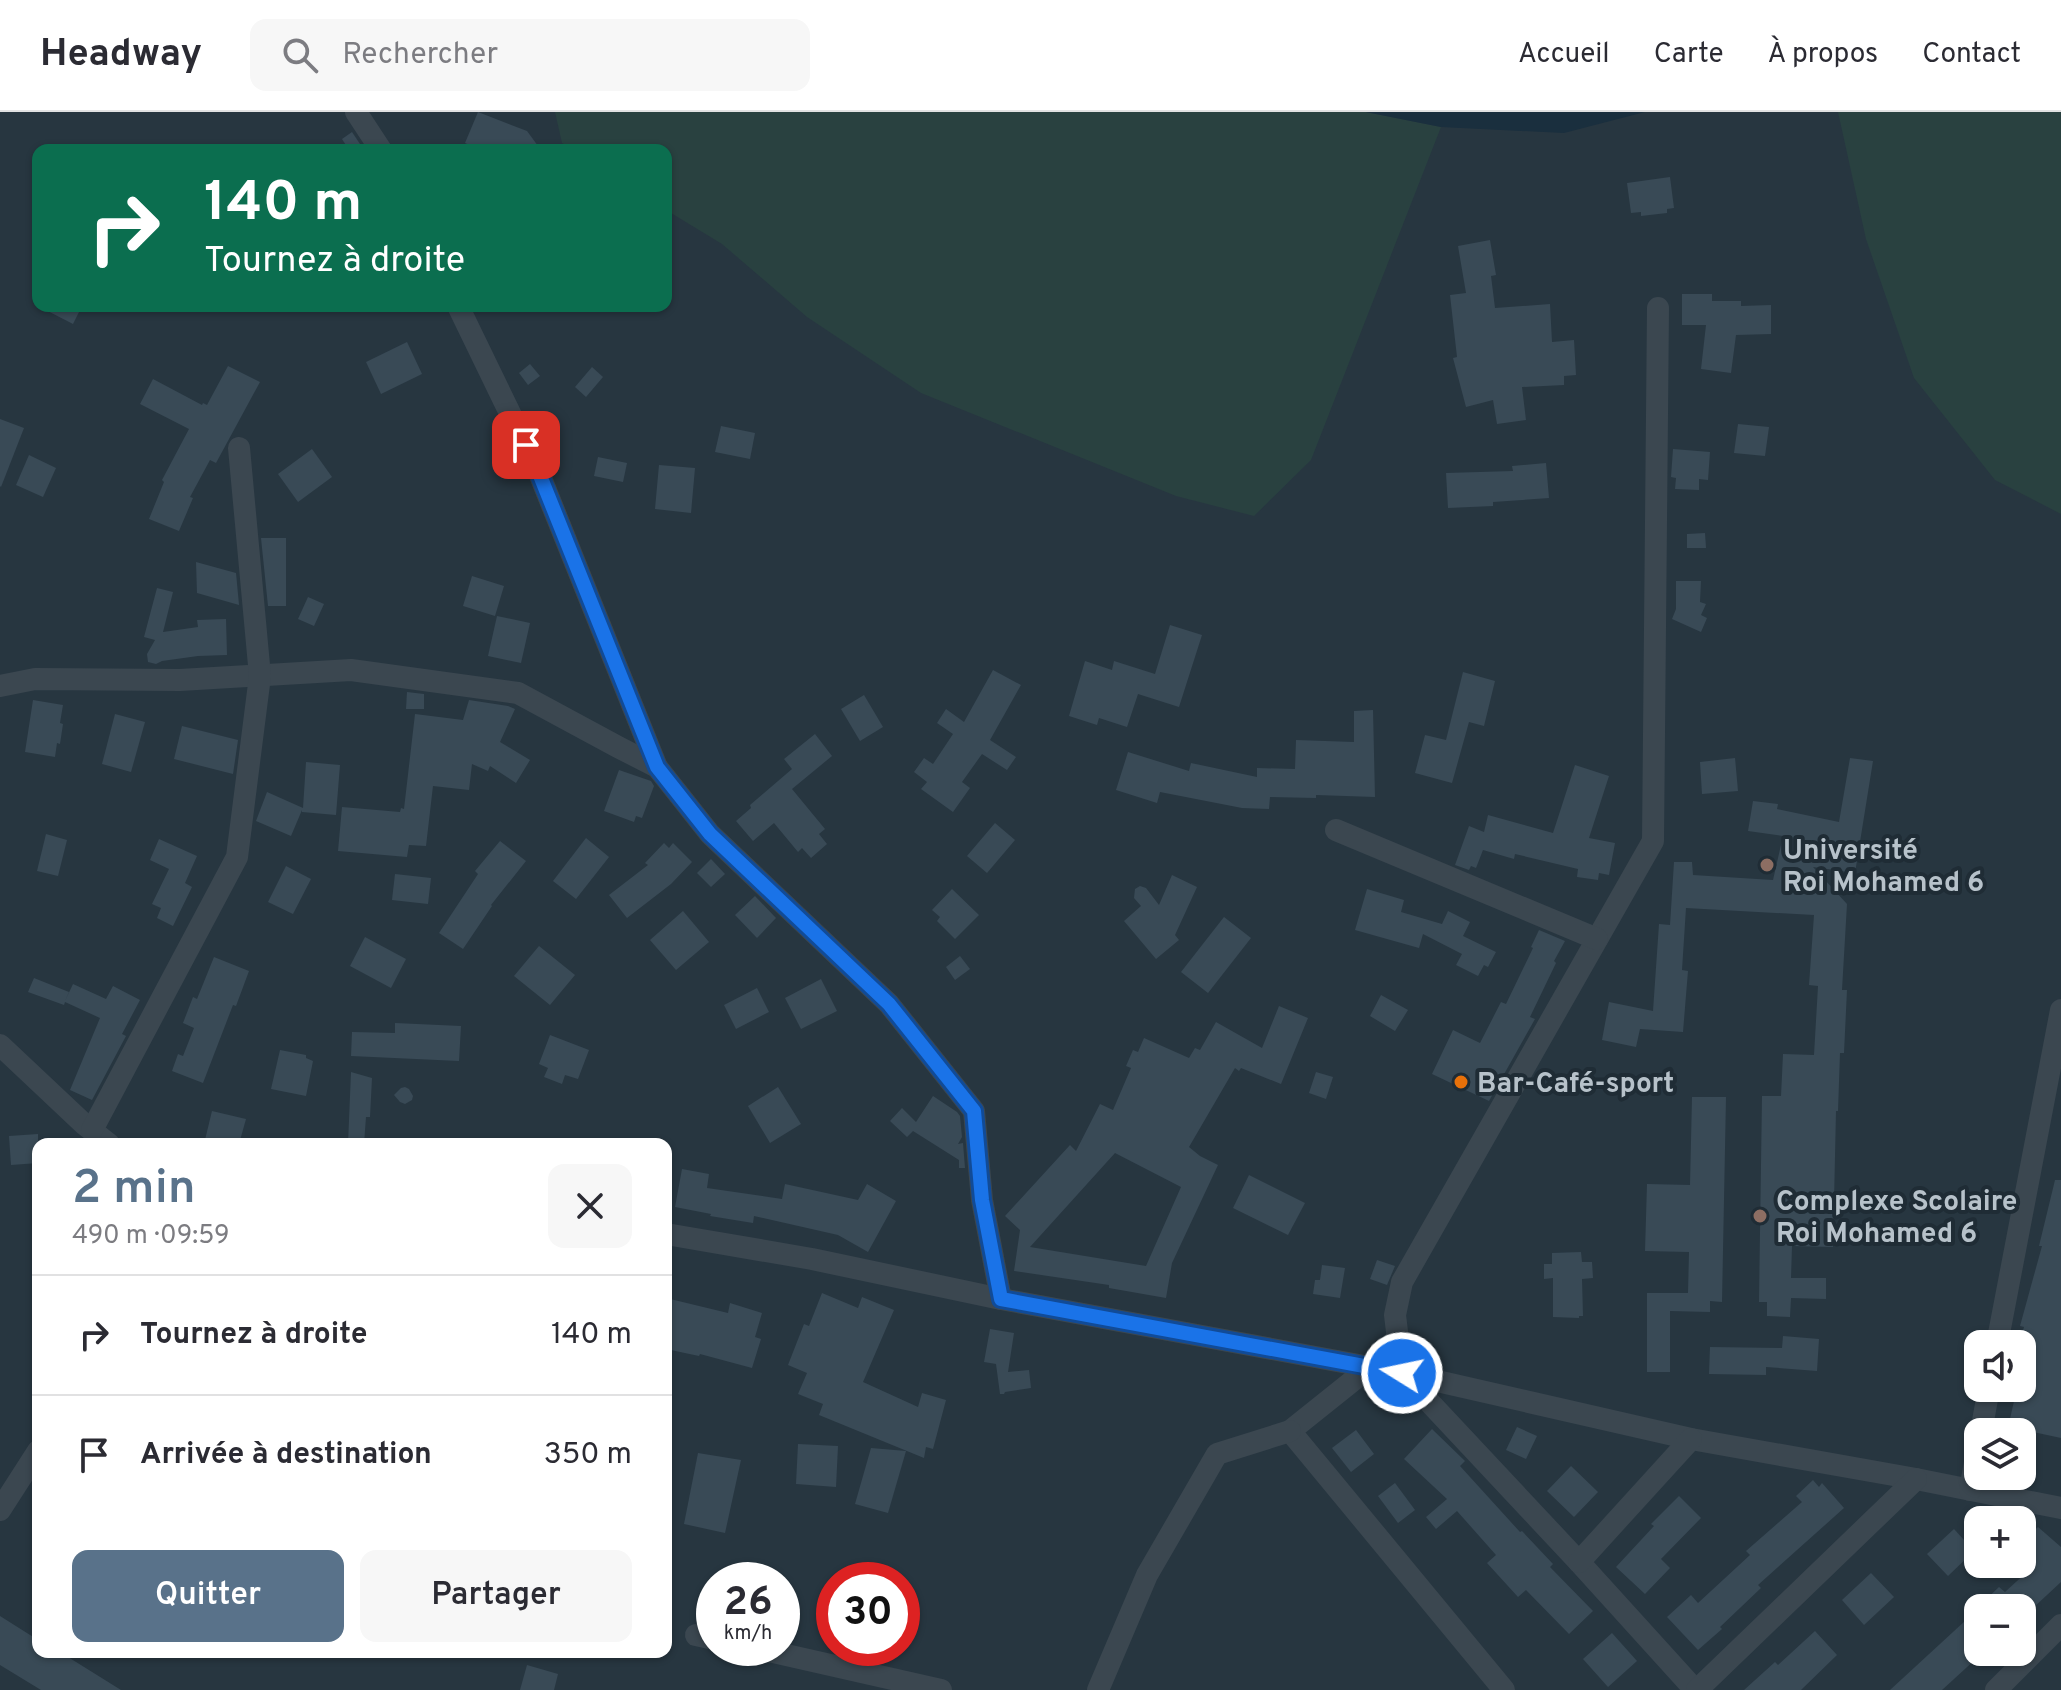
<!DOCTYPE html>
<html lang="fr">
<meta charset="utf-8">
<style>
body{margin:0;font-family:Overpass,sans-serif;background:#f7f7f7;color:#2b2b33;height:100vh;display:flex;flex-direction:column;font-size:30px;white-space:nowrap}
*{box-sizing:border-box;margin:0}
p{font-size:26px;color:#7c7c81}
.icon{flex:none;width:44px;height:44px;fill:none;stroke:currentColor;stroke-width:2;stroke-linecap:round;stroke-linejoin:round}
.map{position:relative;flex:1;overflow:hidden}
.side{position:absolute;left:32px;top:1026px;width:640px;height:520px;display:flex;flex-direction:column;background:#fff;border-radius:16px;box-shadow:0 2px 6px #0004}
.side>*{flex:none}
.guide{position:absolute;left:32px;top:32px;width:640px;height:168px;border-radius:16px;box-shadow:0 2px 6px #0004;background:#0b6e4f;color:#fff;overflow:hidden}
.buttons{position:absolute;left:1964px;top:1218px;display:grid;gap:16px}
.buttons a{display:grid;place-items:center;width:72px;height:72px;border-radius:16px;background:#fff;box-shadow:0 2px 6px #0004;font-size:40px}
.speed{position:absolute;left:696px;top:1450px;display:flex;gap:16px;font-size:40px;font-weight:700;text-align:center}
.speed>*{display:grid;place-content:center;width:104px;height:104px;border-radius:50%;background:#fff;box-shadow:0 2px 6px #0004;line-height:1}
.speed small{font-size:20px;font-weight:400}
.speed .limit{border:12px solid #d22;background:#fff;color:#111}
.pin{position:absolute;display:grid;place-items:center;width:68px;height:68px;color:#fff;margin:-34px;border-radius:16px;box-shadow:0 4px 12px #0006}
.me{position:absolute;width:88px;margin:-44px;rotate:280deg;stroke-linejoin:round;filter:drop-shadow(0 0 6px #0008)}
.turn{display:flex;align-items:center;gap:28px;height:168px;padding:0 40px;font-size:36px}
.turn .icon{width:104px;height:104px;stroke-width:2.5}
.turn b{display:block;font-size:56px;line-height:68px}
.round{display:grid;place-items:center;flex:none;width:84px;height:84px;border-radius:16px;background:#f7f7f7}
.summary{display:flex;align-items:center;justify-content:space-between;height:136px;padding:0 40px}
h1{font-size:48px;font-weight:600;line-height:60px;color:#59728a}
.primary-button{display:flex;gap:16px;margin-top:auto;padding:16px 40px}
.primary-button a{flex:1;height:92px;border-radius:16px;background:#59728a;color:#fff;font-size:32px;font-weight:600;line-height:92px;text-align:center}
.primary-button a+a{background:#f7f7f7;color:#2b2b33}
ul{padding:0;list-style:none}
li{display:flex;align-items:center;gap:24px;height:120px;padding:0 40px;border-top:2px solid #e1e1e2}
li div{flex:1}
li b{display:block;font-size:30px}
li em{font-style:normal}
header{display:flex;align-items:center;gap:48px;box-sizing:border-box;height:112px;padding:0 40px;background:#fff;border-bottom:2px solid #e1e1e2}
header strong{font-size:38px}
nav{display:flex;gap:44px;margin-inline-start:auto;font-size:28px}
.search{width:560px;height:72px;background:#f7f7f7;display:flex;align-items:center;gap:20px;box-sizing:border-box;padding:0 28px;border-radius:16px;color:#7c7c81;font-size:30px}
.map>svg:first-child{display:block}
.green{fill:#294140}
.water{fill:#1a2f3e}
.building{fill:#394a56;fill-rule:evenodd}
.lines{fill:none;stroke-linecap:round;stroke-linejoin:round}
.minor{stroke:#3b4750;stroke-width:22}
.route-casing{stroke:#114b97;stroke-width:20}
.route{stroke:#1a73e8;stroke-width:14}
.education-dot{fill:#8d6e63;stroke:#1f2c35;stroke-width:3}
.food-dot{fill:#e8710a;stroke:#1f2c35;stroke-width:3}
.labels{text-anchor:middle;stroke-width:8;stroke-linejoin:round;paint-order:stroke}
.poi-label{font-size:28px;font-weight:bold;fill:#b7c2ca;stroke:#1f2c35;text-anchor:start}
</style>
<header>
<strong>Headway</strong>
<div class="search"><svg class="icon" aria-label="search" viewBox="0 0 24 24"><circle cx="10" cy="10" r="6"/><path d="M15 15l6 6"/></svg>Rechercher</div>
<nav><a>Accueil</a><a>Carte</a><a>À propos</a><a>Contact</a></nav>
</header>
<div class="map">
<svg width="2061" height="1578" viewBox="0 0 2061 1578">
<rect width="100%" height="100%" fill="#273640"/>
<g class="green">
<polygon points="555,0 1366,0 1441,15 1311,348 1254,404 1176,384 921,281 807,205 722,132 666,98 666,38 573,38 562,31"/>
<polygon points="1838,0 2061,0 2061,402 1995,368 1914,266 1866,127"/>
</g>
<polygon class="water" points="1366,0 1645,0 1564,21 1441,15"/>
<g class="building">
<polygon points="478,0 527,19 541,38 481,38 465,31"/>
<polygon points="352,20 364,38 349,38 342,27"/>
<polygon points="1670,65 1674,96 1667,97 1667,101 1641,104 1641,100 1631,101 1627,71"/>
<polygon points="1490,128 1496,163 1491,164 1495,196 1550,192 1552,230 1574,228 1576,263 1564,264 1564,273 1522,275 1526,308 1497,312 1493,288 1466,295 1453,246 1457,245 1450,183 1466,181 1458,134"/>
<polygon points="1682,182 1712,182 1712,189 1741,189 1741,194 1771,193 1771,222 1736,223 1731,261 1701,257 1706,213 1682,213"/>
<polygon points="38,194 82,194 73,212"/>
<polygon points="407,230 422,262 381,282 366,250"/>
<polygon points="530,252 540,264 528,273 519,261"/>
<polygon points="228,254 260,270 216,351 210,348 190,385 193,386 179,419 149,407 164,370 162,368 189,317 140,292 153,267 202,293 203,291 207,293"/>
<polygon points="592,255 603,265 586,285 575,275"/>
<polygon points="0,307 24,316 1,375 0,374"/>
<polygon points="1738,312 1769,315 1765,344 1734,341"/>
<polygon points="721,314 755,321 750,347 715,340"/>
<polygon points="312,337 332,365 298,390 278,362"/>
<polygon points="1673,337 1710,340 1708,368 1699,367 1699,378 1675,377 1676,366 1671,365"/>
<polygon points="29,343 56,356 43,385 16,373"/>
<polygon points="598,345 627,351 623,370 594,364"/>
<polygon points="1546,351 1549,386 1493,390 1493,394 1448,396 1446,361 1513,359 1512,354"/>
<polygon points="659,353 695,356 691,401 655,397"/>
<polygon points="1705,421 1706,436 1687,436 1687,422"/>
<polygon points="261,426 286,426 286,494 268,494"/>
<polygon points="196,450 236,461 239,493 197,481"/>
<polygon points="472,464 504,474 495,504 463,494"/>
<polygon points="1676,469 1701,469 1700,490 1706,492 1701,503 1707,506 1701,520 1672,507 1676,497"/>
<polygon points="157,476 173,480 163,520 198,515 197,508 226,507 227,543 198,544 162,549 156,552 148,550 147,542 155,528 144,525"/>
<polygon points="308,485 324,492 314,514 298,507"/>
<polygon points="497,504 530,511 521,551 488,544"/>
<polygon points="1170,513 1202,523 1179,595 1138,582 1127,615 1099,606 1097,613 1069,604 1085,549 1112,558 1114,549 1155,562"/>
<polygon points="993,558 1021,573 990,628 1016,645 1007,658 982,642 962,670 970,676 953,700 921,677 927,670 914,660 924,646 933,652 953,622 937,611 946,597 964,610"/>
<polygon points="1463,560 1495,569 1484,614 1469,610 1452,671 1415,661 1425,623 1446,628"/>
<polygon points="407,580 424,582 424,597 406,597"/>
<polygon points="864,583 883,615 860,629 841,597"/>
<polygon points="33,588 63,593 60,611 63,612 60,632 57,631 55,645 25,640"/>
<polygon points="469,588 508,594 515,597 500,630 530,648 516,671 490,654 488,659 472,652 469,678 433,674 426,734 409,733 407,745 338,739 342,695 400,700 401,696 404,697 415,602 463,608"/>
<polygon points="1373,598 1375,685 1316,683 1316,686 1270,685 1269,697 1242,696 1160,680 1157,691 1116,678 1128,640 1189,659 1191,651 1257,665 1257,656 1295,657 1296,628 1354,630 1354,599"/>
<polygon points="115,602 145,610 131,660 102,652"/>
<polygon points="182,614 238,628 233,662 174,647"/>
<polygon points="815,622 832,644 792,677 825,717 819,722 827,732 811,746 802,736 798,740 774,711 753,729 736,709 751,696 750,693 792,657 784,647"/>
<polygon points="1735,646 1738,679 1702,682 1700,650"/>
<polygon points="1850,646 1873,649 1855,761 1813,755 1847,792 1842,878 1847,878 1844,941 1840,941 1838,999 1836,999 1833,1135 1792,1134 1791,1166 1826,1166 1826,1187 1791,1186 1790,1205 1767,1204 1767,1190 1759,1190 1762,984 1781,984 1783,942 1814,943 1818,874 1809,873 1814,803 1686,796 1682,858 1688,859 1683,920 1640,917 1636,935 1602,928 1609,890 1653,899 1659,812 1670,813 1674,750 1692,750 1693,763 1773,768 1783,724 1748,719 1753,689 1778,692 1777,697 1839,710"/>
<polygon points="306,650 340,653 336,703 302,700 302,698 291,724 256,709 267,680 303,696"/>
<polygon points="1575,653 1609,664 1589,726 1615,731 1609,763 1599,761 1598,768 1577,765 1578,757 1515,742 1514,747 1483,738 1476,756 1471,754 1469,758 1455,753 1469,714 1484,720 1488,703 1553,721"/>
<polygon points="619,658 651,669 654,674 642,706 636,704 634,710 604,699"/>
<polygon points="995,711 1015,728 987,761 967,744"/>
<polygon points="46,722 67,728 58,764 37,759"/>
<polygon points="586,726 609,745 576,787 553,769"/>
<polygon points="159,727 197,744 185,771 192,775 173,814 157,806 161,796 152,792 169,757 150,748"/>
<polygon points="500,729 526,749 491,793 492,794 463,837 439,821 478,762 475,759"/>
<polygon points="664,731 669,736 673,731 692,750 671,772 627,806 609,783 648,753 645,751"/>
<polygon points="711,747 725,762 711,775 697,761"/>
<polygon points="286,754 311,767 293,802 268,790"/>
<polygon points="395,762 431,766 428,792 392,788"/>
<polygon points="1172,763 1197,775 1175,823 1179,828 1156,847 1124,809 1141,794 1134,786 1135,777 1140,774 1146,776 1159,793"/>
<polygon points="952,777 979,803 955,827 937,809 940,805 932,798"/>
<polygon points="1367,777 1404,788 1401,800 1442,812 1448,799 1470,810 1463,824 1496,840 1488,855 1484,853 1478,864 1456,853 1462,842 1423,822 1419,836 1355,818"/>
<polygon points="755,784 776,806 757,826 735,803"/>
<polygon points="683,799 709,830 676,858 650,828"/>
<polygon points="1224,805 1251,826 1208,881 1181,860"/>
<polygon points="1539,818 1565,829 1554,849 1556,851 1530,905 1535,907 1489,989 1432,962 1453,918 1480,931 1501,890 1506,892 1533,836 1531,835"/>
<polygon points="365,825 406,847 391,876 350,854"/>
<polygon points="539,834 575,863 550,893 514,864"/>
<polygon points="960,844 970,857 955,868 946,855"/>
<polygon points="214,845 249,859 236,894 233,893 203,971 172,959 178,942 183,944 194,916 183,911 193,885 197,887"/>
<polygon points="34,866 69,880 65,889 73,872 106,887 113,874 140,888 122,922 126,924 92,988 70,978 100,906 65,890 64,893 28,880"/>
<polygon points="821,867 837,899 801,917 785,886"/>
<polygon points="757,876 769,900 736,917 724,893"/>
<polygon points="1381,883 1408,898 1395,919 1370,904"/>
<path d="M 1279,894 L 1308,906 L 1281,972 L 1241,956 L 1239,959 L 1235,956 L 1189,1035 L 1200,1044 L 1218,1053 L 1172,1151 L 1166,1186 L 1109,1176 L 1109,1173 L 1014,1159 L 1020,1118 L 1005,1104 L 1070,1033 L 1076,1039 L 1100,992 L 1113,998 L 1131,956 L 1126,954 L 1133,938 L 1138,940 L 1144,926 L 1189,946 L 1195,936 L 1200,938 L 1216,910 L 1262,936 ZM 1115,1041 L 1181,1075 L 1146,1154 L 1030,1135 Z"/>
<polygon points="395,911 461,914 459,949 351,944 352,920 395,921"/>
<polygon points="550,923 589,938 578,967 565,963 562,972 544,965 548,956 539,952"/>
<polygon points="280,938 306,943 306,946 313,949 306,984 271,977"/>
<polygon points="351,960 372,966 370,1005 366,1005 364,1032 348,1032"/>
<polygon points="1316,960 1333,965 1326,987 1309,981"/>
<polygon points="405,975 409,977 413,984 412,988 405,992 400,990 394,983 401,976"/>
<polygon points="778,975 801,1012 770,1031 748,994"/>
<polygon points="933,984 957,1000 960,1004 962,1025 958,1032 963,1031 965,1056 959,1056 959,1048 913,1019 907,1025 890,1009 902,996 916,1010"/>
<polygon points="1692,985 1726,985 1722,1190 1710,1189 1710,1200 1670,1199 1670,1260 1647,1260 1647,1181 1688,1181 1689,1140 1645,1139 1647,1072 1690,1073"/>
<polygon points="212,999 246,1007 239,1032 204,1032"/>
<polygon points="38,1022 38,1051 11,1053 9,1024"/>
<polygon points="682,1057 709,1062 707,1076 782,1087 785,1072 858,1088 867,1072 896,1089 868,1140 838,1123 754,1104 753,1111 710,1104 711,1102 675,1095"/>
<polygon points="1249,1063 1305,1091 1288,1123 1233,1096"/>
<polygon points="2055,1068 2061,1068 2061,1326 2033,1320 2007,1320 2017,1276 2022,1276 2022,1256 2026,1240 2022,1239 2022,1232 2019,1232 2024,1215 2020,1214 2042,1134 2039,1134"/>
<polygon points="1581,1140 1582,1150 1592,1150 1593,1166 1582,1167 1583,1204 1579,1204 1579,1206 1553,1205 1553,1166 1544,1167 1544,1152 1552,1152 1552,1141"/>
<polygon points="1377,1148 1395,1154 1387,1173 1370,1167"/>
<polygon points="1322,1153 1345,1156 1340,1186 1313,1182 1315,1168 1320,1168"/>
<polygon points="822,1181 858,1196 862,1185 894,1198 863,1270 918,1295 922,1281 946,1288 933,1337 926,1335 924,1346 819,1303 823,1292 798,1282 807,1261 788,1253 804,1212 809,1214"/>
<polygon points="666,1186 728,1201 730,1191 762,1201 755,1225 761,1227 752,1256 700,1242 699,1244 666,1237"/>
<polygon points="990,1217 1014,1221 1008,1260 1029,1258 1031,1276 1005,1280 1004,1282 1000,1282 996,1252 984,1250"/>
<polygon points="1783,1224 1819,1227 1817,1259 1766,1255 1766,1263 1709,1262 1710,1235 1782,1236"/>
<polygon points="1517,1315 1537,1324 1526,1347 1506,1338"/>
<polygon points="1432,1317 1465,1349 1460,1354 1520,1420 1522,1419 1553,1452 1550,1455 1593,1499 1569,1522 1526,1478 1518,1485 1487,1451 1496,1443 1457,1399 1436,1417 1426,1405 1447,1387 1404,1347"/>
<polygon points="1356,1318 1374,1342 1351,1360 1332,1336"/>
<polygon points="798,1332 838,1334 836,1375 796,1372"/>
<polygon points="871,1336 906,1339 888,1401 855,1392"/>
<polygon points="698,1341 741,1348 725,1421 684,1412"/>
<polygon points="1571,1354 1598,1380 1574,1405 1547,1379"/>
<polygon points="1813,1368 1819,1375 1822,1371 1844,1396 1758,1473 1761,1476 1720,1515 1722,1517 1698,1538 1667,1505 1691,1483 1698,1491 1750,1443 1746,1439 1802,1390 1796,1384"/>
<polygon points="1395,1371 1415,1398 1398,1411 1378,1384"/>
<polygon points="1679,1384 1701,1406 1661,1447 1670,1456 1645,1482 1616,1455 1654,1414 1651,1412"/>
<polygon points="2038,1415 2061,1435 2061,1470 2033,1496 1977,1496 1999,1475 2005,1480 2029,1458 2022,1450 2036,1437 2026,1426"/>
<polygon points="1954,1417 1974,1439 1948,1464 1927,1442"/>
<polygon points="1871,1461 1894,1485 1864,1513 1842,1488"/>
<polygon points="1978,1497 1978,1545 1942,1578 1890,1578"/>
<polygon points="0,1504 38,1528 38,1540 60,1540 121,1578 41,1578 0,1553"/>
<polygon points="1815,1519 1837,1543 1801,1578 1744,1578 1775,1550 1778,1553"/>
<polygon points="1612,1521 1637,1549 1608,1575 1583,1547"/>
<polygon points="527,1553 558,1562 554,1578 520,1578"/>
</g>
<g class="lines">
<g class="minor">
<polyline points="356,0 381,38"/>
<polyline points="458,194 539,361 657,655 710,722 889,892 974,999 982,1088 1001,1187"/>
<polyline points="1658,196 1653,729 1402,1170 1395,1203 1402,1261 1579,1450 1695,1578"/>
<polyline points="0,574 35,567 180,568 351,558 518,581 618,635 657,655"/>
<polyline points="1336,718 1597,827"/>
<polyline points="0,933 85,1013 109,1032"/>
<polyline points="92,1018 237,745 260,564 239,336"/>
<polyline points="666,1122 812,1147 1001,1187 1402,1261 1691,1327 1916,1367 2061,1396"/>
<polyline points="1997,1232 2061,898"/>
<polyline points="1370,1255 1290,1319 1504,1578"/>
<polyline points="1981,1320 1989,1276"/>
<polyline points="1970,1378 1978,1334"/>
<polyline points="0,1398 38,1339"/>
<polyline points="1579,1450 1691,1327"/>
<polyline points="696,1523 714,1527"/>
<polyline points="755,1536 941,1578"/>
<polyline points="1098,1578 1147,1463 1217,1342 1290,1319"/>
<polyline points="1697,1578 1916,1367"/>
<polyline points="1996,1578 2061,1513"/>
</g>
</g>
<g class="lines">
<defs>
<polyline id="route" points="526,333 539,361 657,655 710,722 889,892 974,999 982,1088 1001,1187 1402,1261"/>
</defs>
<use href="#route" class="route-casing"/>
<use href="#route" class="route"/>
</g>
<g class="education-dot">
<circle cx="1767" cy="753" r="8"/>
<circle cx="1760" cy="1104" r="8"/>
</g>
<circle class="food-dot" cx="1461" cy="970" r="8"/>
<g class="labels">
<g class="poi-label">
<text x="1783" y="747">Université<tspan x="1783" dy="32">Roi Mohamed 6</tspan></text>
<text x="1477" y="980">Bar-Café-sport</text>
<text x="1776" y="1098">Complexe Scolaire<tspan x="1776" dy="32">Roi Mohamed 6</tspan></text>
</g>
</g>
</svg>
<div class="buttons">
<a><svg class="icon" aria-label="sound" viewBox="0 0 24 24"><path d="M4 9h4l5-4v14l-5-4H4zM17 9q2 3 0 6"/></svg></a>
<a><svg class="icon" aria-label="layers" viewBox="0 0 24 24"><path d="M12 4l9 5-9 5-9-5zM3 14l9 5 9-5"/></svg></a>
<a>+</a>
<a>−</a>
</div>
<div class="speed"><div>26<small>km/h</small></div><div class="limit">30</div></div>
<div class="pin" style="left:526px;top:333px;background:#d93025"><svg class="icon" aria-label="arrive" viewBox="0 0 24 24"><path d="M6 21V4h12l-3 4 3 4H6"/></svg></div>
<svg class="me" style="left:1402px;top:1261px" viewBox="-20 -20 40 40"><circle r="17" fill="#1a73e8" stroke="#fff" stroke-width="3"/><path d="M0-11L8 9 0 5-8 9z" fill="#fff"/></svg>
<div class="guide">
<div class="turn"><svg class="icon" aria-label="right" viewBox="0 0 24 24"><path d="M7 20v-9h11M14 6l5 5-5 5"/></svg><div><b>140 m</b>Tournez à droite</div></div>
</div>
<section class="side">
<div class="summary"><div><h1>2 min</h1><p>490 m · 09:59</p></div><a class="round"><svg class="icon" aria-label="close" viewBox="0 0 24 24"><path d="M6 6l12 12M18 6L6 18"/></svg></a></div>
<ul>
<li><svg class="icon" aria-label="right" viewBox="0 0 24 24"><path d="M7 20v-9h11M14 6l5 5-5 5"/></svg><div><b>Tournez à droite</b></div><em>140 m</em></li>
<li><svg class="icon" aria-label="arrive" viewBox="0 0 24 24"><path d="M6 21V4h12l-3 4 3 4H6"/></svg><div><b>Arrivée à destination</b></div><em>350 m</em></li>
</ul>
<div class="primary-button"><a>Quitter</a><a>Partager</a></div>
</section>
</div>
